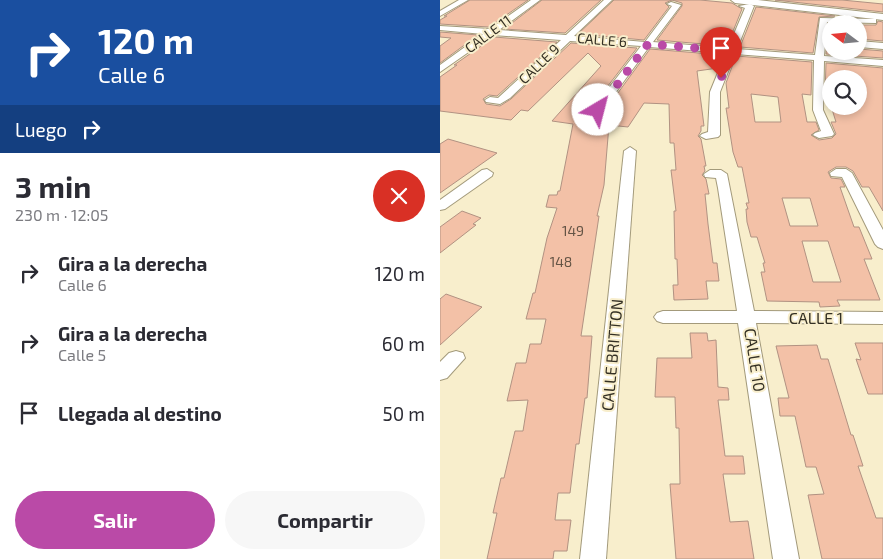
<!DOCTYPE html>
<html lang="es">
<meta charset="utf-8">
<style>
body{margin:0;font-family:"Exo 2",sans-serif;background:#f7f7f7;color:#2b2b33;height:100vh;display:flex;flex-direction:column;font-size:19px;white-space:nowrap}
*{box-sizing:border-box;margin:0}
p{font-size:16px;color:#7c7c81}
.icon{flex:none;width:28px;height:28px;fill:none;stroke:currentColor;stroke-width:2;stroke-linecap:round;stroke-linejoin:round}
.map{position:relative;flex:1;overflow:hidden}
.sheet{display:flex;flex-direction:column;background:#fff;width:440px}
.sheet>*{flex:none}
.hud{background:#1a4fa0;color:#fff;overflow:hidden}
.needle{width:32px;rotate:286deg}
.controls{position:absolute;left:382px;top:15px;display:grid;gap:10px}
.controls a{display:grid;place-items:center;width:45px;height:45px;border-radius:50%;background:#fff;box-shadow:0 2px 8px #0003;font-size:25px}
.pin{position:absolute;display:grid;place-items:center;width:42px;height:42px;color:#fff;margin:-51px -21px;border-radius:50% 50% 50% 0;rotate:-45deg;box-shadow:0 0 5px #0007}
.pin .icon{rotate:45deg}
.me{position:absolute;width:55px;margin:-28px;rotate:37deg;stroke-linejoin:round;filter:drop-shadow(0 0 4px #0008)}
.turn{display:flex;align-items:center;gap:18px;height:105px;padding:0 15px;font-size:22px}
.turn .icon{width:65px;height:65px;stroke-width:2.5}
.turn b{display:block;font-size:35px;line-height:42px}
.then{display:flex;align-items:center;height:48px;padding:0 15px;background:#0003;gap:10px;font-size:19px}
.round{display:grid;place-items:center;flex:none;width:52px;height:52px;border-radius:26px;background:#f7f7f7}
.overview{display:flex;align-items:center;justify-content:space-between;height:85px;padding:0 15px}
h1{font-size:30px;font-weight:700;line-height:38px}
.button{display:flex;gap:10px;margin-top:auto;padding:10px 15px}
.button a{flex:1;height:58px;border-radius:30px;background:#ba4aa7;color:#fff;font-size:20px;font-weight:700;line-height:58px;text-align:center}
.button a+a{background:#f7f7f7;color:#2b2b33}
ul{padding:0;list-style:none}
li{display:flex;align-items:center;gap:15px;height:70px;padding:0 15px}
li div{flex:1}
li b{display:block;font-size:19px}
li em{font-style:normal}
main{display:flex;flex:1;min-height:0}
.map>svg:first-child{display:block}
.building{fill:#f3c1a7;stroke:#b19282;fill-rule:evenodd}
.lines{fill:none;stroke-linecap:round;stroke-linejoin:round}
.minor-casing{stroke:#a39a7b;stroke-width:2}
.tertiary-casing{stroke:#a39a7b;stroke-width:2}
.minor{fill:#fff;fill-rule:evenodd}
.tertiary{fill:#fff;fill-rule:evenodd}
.route{stroke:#ba4aa7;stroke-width:9;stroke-dasharray:0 16.2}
.labels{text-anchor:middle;stroke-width:4;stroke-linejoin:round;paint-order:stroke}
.far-street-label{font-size:14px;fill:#343024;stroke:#f8eecc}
.number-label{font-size:14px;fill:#645445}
.street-label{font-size:16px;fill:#343024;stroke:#f8eecc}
</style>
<main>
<section class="sheet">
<div class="hud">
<div class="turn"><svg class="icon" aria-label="right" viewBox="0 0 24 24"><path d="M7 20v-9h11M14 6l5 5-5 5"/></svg><div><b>120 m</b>Calle 6</div></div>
<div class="then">Luego<svg class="icon" aria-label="right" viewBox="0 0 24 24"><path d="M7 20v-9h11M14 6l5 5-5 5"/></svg></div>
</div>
<div class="overview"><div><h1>3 min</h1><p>230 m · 12:05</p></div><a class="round" style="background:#d93025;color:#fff"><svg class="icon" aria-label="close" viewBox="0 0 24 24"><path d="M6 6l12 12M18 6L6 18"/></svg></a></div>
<ul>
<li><svg class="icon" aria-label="right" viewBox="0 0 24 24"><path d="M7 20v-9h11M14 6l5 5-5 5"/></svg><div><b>Gira a la derecha</b><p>Calle 6</p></div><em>120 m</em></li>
<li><svg class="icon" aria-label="right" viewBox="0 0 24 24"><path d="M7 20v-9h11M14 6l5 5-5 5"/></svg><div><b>Gira a la derecha</b><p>Calle 5</p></div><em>60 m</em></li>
<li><svg class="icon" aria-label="arrive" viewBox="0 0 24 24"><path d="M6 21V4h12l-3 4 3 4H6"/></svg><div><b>Llegada al destino</b></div><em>50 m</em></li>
</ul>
<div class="button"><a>Salir</a><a>Compartir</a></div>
</section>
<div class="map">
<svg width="443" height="559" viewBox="0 0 443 559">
<rect width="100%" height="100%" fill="#f8eecc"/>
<g class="building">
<polygon points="30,0 88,0 49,27 0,24 0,20 7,16 4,16"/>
<polygon points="102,0 161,0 125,33 64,29"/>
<polygon points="174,0 260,0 292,3 302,9 287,46 217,40 242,6 242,3 232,0 225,3 229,7 204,40 138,34"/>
<polygon points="335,0 402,0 443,4 443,12"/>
<polygon points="316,7 395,16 379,17 373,53 300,47"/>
<polygon points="438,21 443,22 443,41 419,39 419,25 436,25"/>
<polygon points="389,24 391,24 391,51 419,51 419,49 443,51 443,58 386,54"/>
<polygon points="0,32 38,35 0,63 0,46 11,38 0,37"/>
<polygon points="54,37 117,42 57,96 49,95 43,99 46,104 60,106 71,99 131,43 197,48 154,104 143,106 144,112 152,114 164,112 210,49 283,55 278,68 257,71 264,126 261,126 261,131 258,136 261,139 266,166 264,166 265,171 262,175 266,179 269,194 265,194 268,224 273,263 277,263 279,281 266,281 268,299 234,300 233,285 238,285 237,259 235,259 234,211 236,211 231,170 236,170 234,143 230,143 229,104 204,103 188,127 169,125 164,185 157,216 159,216 141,336 152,336 147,398 145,398 139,444 136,444 130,493 118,493 115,520 131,520 127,551 114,551 113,559 47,559 57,513 53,513 61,478 64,478 75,431 83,431 88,400 67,401 76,363 86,363 90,344 101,344 106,319 86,319 93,293 95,293 107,238 117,208 106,207 109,195 117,195 118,191 120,191 133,124 112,121 161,66 148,53 88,111 81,110 71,120 0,111 0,77 17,65 14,65"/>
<path d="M 296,56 L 372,62 L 371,95 L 362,94 L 367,122 L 376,122 L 379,130 L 371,135 L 379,140 L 392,138 L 396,134 L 391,122 L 396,122 L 391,106 L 419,106 L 419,79 L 391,79 L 391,97 L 385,96 L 386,63 L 443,68 L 443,211 L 429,187 L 422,187 L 413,171 L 406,167 L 396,167 L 388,172 L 391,178 L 401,179 L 405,187 L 400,187 L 414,227 L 419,227 L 432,259 L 424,259 L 440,300 L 397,300 L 400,306 L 380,307 L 379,302 L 327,301 L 321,272 L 325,272 L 323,263 L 325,263 L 317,237 L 311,237 L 307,222 L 306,209 L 308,209 L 306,203 L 309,203 L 302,167 L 298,167 L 293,152 L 286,108 L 289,108 L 286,83 ZM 311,94 L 338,97 L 341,122 L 315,122 ZM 342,198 L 370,198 L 378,226 L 350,226 ZM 362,241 L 388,241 L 401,282 L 373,282 Z"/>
<polygon points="8,139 57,153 0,193 0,144"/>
<polygon points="22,211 41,218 33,224 36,225 0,253 0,227"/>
<polygon points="6,294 42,307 0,345 0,299"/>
<polygon points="250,333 267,333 268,341 276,340 278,387 288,388 289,400 278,400 285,456 303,456 305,474 283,474 290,522 308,521 314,559 236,559 230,484 240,484 239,428 236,428 235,397 215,397 217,358 252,358"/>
<polygon points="415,343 443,343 443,394 428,394 416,359 421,360"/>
<polygon points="377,345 381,359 388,359 411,435 413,435 423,466 418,466 436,518 443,518 443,559 382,559 368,495 384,494 376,467 366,467 355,416 340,416 338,398 349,398 336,346"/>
</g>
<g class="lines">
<defs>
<g id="minor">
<polygon points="19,0 28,0 0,16 0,11"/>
<path d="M 91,0 L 100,0 L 59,30 L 126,35 L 164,0 L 172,0 L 134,36 L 205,42 L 232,6 L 227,4 L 231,2 L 241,5 L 213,42 L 288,48 L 305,8 L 299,6 L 310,4 L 314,6 L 297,49 L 375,55 L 380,18 L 433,19 L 436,19 L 436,23 L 387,22 L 384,56 L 443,60 L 443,66 L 384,61 L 383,110 L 394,134 L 392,136 L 379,138 L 373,135 L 375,133 L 381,131 L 373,110 L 374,60 L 295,54 L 280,92 L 280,135 L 278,137 L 266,139 L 260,136 L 262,134 L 268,132 L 270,92 L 286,53 L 209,47 L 162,111 C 156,113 147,114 144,109 L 145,107 L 155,106 L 201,46 L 130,41 L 70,98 L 60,104 L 46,102 L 45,100 L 50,97 L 58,98 L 121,40 L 53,35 L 0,72 L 0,65 L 43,34 L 0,30 L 0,26 L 50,29 Z"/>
<polygon points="419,41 443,43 443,49 419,47"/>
<polygon points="190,147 196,151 166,559 140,559 184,151"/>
<polygon points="47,169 53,173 52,176 5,209 0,210 0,200 42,170"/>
<polygon points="396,169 406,169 412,173 443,230 443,249 438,247 435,244 402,177 391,176 390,173"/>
<polygon points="270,170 281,170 287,174 314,311 443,312 443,324 316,323 359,559 333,559 298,323 223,323 217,321 214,317 217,313 223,311 297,311 278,188 276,178 265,177 264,174"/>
<polygon points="16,351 23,353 25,358 7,378 0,380 0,362 9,353"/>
</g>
<polygon id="tertiary" points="291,0 318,0 443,14 443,20 295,3"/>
</defs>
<use href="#minor" class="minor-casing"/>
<use href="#tertiary" class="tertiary-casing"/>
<use href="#minor" class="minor"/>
<use href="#tertiary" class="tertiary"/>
</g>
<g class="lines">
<polyline class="route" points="158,110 208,44 292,51 281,78"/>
</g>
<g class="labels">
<g class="far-street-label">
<text transform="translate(48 34) rotate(-36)" y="5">CALLE 11</text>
<text transform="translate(162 40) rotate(5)" y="5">CALLE 6</text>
<text transform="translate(99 64) rotate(-44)" y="5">CALLE 9</text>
</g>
<g class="number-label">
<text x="133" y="236">149</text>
<text x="121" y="267">148</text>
</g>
<g class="street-label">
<text x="376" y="324">CALLE 1</text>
<text transform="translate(172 355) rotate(-85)" y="6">CALLE BRITTON</text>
<text transform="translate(315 360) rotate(81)" y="6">CALLE 10</text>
</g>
</g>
</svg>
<div class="controls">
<a><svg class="needle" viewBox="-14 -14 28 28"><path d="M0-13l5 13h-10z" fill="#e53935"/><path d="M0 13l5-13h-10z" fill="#7c7c81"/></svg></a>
<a><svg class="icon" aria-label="search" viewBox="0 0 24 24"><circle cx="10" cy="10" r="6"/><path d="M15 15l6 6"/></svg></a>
</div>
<div class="pin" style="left:281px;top:78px;background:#d93025"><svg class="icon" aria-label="arrive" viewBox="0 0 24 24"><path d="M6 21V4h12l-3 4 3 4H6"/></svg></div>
<svg class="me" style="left:158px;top:110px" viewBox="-20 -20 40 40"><circle r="19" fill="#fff"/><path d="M0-13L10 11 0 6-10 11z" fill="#ba4aa7"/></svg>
</div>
</main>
